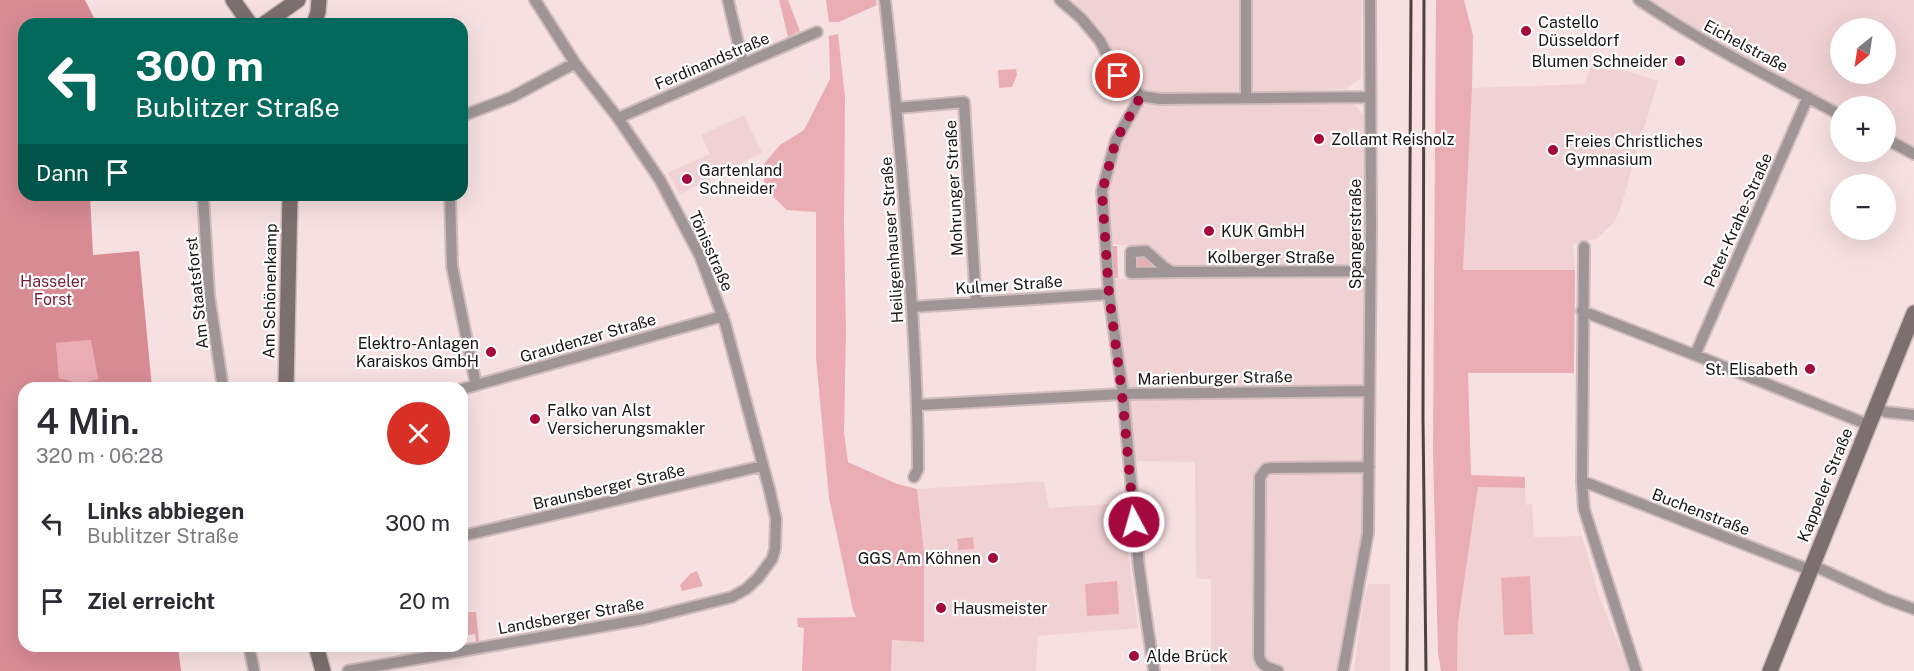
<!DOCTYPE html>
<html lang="de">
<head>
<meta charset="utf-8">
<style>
	:root { --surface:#fff; --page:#f2f2f3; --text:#2b2b33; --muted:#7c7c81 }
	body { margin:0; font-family:"Public Sans",sans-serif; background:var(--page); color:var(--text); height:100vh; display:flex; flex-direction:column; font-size:22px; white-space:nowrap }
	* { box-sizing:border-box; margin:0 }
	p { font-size:20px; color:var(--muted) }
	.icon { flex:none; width:33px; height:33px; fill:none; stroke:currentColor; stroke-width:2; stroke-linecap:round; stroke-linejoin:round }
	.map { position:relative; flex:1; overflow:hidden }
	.panel { position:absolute; left:18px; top:382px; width:450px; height:270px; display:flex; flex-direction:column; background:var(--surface); border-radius:18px; box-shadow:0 6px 24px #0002 }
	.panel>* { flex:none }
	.hud { position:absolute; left:18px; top:18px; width:450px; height:183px; border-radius:18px; box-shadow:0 6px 24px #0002; background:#00695c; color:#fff; overflow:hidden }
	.needle { width:39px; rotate:210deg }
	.fabs { position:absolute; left:1830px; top:18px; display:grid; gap:12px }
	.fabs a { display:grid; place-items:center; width:66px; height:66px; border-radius:50%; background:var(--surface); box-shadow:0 6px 24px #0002; font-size:30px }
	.pin { position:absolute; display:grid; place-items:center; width:51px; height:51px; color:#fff; margin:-26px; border:3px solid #fff; border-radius:50%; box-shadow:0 2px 6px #0007 }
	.me { position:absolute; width:66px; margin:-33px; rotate:354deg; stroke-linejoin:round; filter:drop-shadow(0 0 4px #0008) }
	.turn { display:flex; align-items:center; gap:21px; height:126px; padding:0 18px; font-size:27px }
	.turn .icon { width:78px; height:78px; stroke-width:2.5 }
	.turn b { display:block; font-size:42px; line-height:51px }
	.then { display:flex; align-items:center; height:57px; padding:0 18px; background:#0003; gap:12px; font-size:22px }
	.round { display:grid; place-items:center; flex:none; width:63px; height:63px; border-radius:32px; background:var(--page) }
	.head { display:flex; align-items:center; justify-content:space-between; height:102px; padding:0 18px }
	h1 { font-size:36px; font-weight:600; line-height:45px }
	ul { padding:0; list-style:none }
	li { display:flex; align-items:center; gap:18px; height:78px; padding:0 18px }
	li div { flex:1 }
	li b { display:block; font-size:22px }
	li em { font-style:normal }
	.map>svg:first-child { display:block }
</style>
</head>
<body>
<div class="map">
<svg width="1914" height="671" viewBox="0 0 1914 671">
	<rect width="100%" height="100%" fill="#f7e0e2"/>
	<path fill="#f1d2d4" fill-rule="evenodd" d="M 1072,0 L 1362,0 L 1361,78 L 1346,89 L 1152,96 L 1141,95 L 1118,75 L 1105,35 L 1087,13 Z
		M 1652,0 L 1914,0 L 1914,147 L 1886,131 L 1886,106 L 1840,107 L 1708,36 ZM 1886,28 L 1886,74 L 1840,74 L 1840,28 Z
		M 1594,61 L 1658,81 L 1619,213 L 1613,223 L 1597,239 L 1573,244 L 1575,270 L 1463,270 L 1472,88 L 1584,84 Z
		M 1141,100 L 1354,104 L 1363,115 L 1366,266 L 1169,268 L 1148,247 L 1108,244 L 1105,190 L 1119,138 Z
		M 744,115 L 762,153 L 680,194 L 667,173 L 710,154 L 701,135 Z
		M 1365,276 L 1365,389 L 1125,392 L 1112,279 Z
		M 1365,395 L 1364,534 L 1338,671 L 1211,671 L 1211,579 L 1196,579 L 1195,462 L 1129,461 L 1124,396 Z
		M 1044,481 L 1049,508 L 1122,503 L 1138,628 L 1038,636 L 1036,671 L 891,671 L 892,640 L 924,641 L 924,551 L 917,489 Z
		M 1478,487 L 1525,488 L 1526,505 L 1532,504 L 1534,537 L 1582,536 L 1599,596 L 1629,671 L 1457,671 L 1458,623 Z
		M 1368,584 L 1390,584 L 1390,671 L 1354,671 L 1362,609 Z"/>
	<path fill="#e9adb3" d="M 779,0 L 788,0 L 800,31 L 788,37 Z
		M 826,0 L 876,0 L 877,5 L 839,22 L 829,22 Z
		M 1436,0 L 1464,0 L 1473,35 L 1472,88 L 1463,270 L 1575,270 L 1574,373 L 1468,373 L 1471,475 L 1525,477 L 1525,488 L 1478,487 L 1458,623 L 1457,671 L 1441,671 L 1438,653 L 1433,452 Z
		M 838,34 L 845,97 L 844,224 L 846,331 L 844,433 L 848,462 L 897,484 L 917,489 L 924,551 L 924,642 L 892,640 L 891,671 L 802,671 L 804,628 L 798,627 L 797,618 L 856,617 L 853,610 L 829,498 L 816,358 L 816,212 L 787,210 L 765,189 L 763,165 L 780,145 L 804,130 L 830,79 L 829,36 Z
		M 1016,69 L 1017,75 L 1012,87 L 999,88 L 998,70 Z
		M 1112,246 L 1117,246 L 1118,278 L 1114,278 Z
		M 1138,256 L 1145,256 L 1153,263 L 1153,267 C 1145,269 1140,269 1136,262 Z
		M 92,340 L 98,379 L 80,383 L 59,378 L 56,343 Z
		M 973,537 L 974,549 L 958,550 L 957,539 Z
		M 697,571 L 703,586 L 682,591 L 680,585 L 690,574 Z
		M 1530,576 L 1533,634 L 1504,635 L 1501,578 Z
		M 1117,581 L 1119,614 L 1087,616 L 1085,584 Z
		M 462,612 L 476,612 L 479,641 L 476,641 L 475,634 L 462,636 Z"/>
	<path fill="#d98b94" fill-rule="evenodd" d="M 0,0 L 85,0 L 97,24 L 24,24 L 24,195 L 90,195 L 93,255 L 139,251 L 152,388 L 24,388 L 24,646 L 178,647 L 181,671 L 0,671 ZM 91,340 L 98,379 L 80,383 L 59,378 L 56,343 Z"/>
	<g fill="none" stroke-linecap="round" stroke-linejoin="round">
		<defs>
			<path id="street" d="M 728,0 L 743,64
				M 885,0 C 894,79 901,158 907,237 C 913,314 918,391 918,469 L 914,477
				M 1060,0 L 1081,18 L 1100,41 L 1118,76 L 1141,96 L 1160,99 L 1370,97
				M 1246,0 L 1246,98
				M 1639,0 C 1703,44 1773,78 1840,115
				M 1141,96 L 1116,140 L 1102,191 L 1109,294 L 1123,394 L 1139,568 L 1154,671
				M 897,108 L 964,102 L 976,303
				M 462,116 L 512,97 L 575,63
				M 618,118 L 817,32
				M 1886,139 L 1914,154
				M 203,195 L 209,295 L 223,388
				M 450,195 L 452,266 L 476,385
				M 1584,247 L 1582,481 L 1584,509 L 1636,671
				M 1172,272 L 1131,273 L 1131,252 L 1146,251 L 1164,267 L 1172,272 L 1370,271
				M 912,307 L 1109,294
				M 1582,311 L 1695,355 L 1869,425
				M 1695,355 L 1808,97
				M 462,389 L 723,316
				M 918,405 L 1123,394 L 1369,391
				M 1876,408 L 1886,412 L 1914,415
				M 1582,481 L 1810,570
				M 462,536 L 762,466
				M 1812,565 L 1886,599 L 1914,609
				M 249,646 L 254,671
				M 348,671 L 644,619 L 732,597 L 746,589 L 758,578 L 772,559 L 775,549 L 776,519 L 770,492 L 725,323 L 700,256 L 660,180 L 618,118 L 575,63 L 535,0
				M 1278,671 C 1269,668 1260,666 1259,655 L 1260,477 L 1266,469 L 1271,468 L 1369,467
				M 1343,671 L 1368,533 L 1371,227 L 1370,0"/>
			<path id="secondary" d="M 233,0 L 250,24
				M 264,24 L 298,0
				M 314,24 L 318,12 L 319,0
				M 286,388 L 290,195
				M 316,646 L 323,671
				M 1770,671 L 1914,313"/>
		</defs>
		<use href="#street" stroke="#d0bbbd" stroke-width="14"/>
		<use href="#secondary" stroke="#d0bbbd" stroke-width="18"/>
		<use href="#street" stroke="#9f9596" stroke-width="10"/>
		<use href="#secondary" stroke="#7c6f70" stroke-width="15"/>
		<path stroke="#4c4243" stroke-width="3" d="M 1424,0 L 1423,418 L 1426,671
			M 1407,671 L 1411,0"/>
	</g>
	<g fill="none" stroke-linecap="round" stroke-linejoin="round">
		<path stroke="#a4083c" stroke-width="10" stroke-dasharray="0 18" d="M 1118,76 L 1141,96 L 1116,140 L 1102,192 L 1109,294 L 1122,394 L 1134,522"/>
	</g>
	<g fill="#a4083c" stroke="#fff" stroke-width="2">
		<circle cx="1526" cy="31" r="6"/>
		<circle cx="1680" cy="61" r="6"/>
		<circle cx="1319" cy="139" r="6"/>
		<circle cx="1553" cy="150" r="6"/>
		<circle cx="687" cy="179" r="6"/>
		<circle cx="1209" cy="231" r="6"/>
		<circle cx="491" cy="352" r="6"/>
		<circle cx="1810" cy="369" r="6"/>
		<circle cx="535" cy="419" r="6"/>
		<circle cx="993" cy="558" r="6"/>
		<circle cx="941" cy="608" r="6"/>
		<circle cx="1134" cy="656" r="6"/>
	</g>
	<g text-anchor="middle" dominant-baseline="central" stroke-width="4.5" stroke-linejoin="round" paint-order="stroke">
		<g font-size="16" fill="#1c1516" stroke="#fff" text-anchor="start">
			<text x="1538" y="22">Castello<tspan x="1538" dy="18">Düsseldorf</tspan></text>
			<text x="1668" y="61" text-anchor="end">Blumen Schneider</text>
			<text x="1331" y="139">Zollamt Reisholz</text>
			<text x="1565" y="141">Freies Christliches<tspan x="1565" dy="18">Gymnasium</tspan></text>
			<text x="699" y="170">Gartenland<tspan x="699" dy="18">Schneider</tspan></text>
			<text x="1221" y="231">KUK GmbH</text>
			<text x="479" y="343" text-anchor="end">Elektro-Anlagen<tspan x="479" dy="18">Karaiskos GmbH</tspan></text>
			<text x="1798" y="369" text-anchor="end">St. Elisabeth</text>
			<text x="547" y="410">Falko van Alst<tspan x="547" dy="18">Versicherungsmakler</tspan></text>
			<text x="981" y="558" text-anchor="end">GGS Am Köhnen</text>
			<text x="953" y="608">Hausmeister</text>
			<text x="1146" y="656">Alde Brück</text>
		</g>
		<g font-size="16" fill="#1c1516" stroke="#fff">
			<text transform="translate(1746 46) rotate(28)">Eichelstraße</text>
			<text transform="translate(712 61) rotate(-23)">Ferdinandstraße</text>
			<text transform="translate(954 188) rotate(-93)">Mohrunger Straße</text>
			<text transform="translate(1738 220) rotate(-66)">Peter-Krahe-Straße</text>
			<text transform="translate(1355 234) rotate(-90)">Spangerstraße</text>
			<text transform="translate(892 240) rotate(-94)">Heiligenhauser Straße</text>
			<text transform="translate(711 251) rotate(66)">Tönisstraße</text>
			<text x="1271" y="257">Kolberger Straße</text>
			<text transform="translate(1009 285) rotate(-4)">Kulmer Straße</text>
			<text transform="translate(270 291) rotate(-89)">Am Schönenkamp</text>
			<text transform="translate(197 293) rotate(-96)">Am Staatsforst</text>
			<text transform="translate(588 338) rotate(-16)">Graudenzer Straße</text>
			<text transform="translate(1215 378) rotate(-1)">Marienburger Straße</text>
			<text transform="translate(1825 485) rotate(-68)">Kappeler Straße</text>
			<text transform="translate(609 487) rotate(-13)">Braunsberger Straße</text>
			<text transform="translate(1701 512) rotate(21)">Buchenstraße</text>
			<text transform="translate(571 616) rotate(-10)">Landsberger Straße</text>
		</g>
		<g font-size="16" fill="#791c32" stroke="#fff">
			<text x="53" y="281">Hasseler<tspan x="53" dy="18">Forst</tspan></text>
		</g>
	</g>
</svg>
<div class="fabs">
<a><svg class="needle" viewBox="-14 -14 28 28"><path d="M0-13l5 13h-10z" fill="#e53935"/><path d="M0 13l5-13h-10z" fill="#7c7c81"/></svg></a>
<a>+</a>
<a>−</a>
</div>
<div class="pin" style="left:1118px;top:76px;background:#d93025"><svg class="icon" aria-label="arrive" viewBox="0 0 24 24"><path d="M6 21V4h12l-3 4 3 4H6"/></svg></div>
<svg class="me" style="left:1134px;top:522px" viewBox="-20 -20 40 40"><circle r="17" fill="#a4083c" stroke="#fff" stroke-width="3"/><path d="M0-11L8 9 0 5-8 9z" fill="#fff"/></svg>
<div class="hud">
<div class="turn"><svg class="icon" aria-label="left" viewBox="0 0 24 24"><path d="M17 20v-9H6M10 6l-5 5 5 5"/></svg><div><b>300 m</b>Bublitzer Straße</div></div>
<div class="then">Dann<svg class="icon" aria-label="arrive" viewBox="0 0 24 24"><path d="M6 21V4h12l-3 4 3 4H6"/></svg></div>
</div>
<section class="panel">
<div class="head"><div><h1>4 Min.</h1><p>320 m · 06:28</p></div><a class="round" style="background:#d93025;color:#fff"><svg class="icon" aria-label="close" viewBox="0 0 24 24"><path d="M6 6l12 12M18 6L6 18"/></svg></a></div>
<ul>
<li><svg class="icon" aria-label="left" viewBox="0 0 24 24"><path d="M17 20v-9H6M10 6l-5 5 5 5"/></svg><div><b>Links abbiegen</b><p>Bublitzer Straße</p></div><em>300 m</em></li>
<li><svg class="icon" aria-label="arrive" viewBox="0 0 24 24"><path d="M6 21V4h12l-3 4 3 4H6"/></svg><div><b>Ziel erreicht</b></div><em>20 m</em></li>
</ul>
</section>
</div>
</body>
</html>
